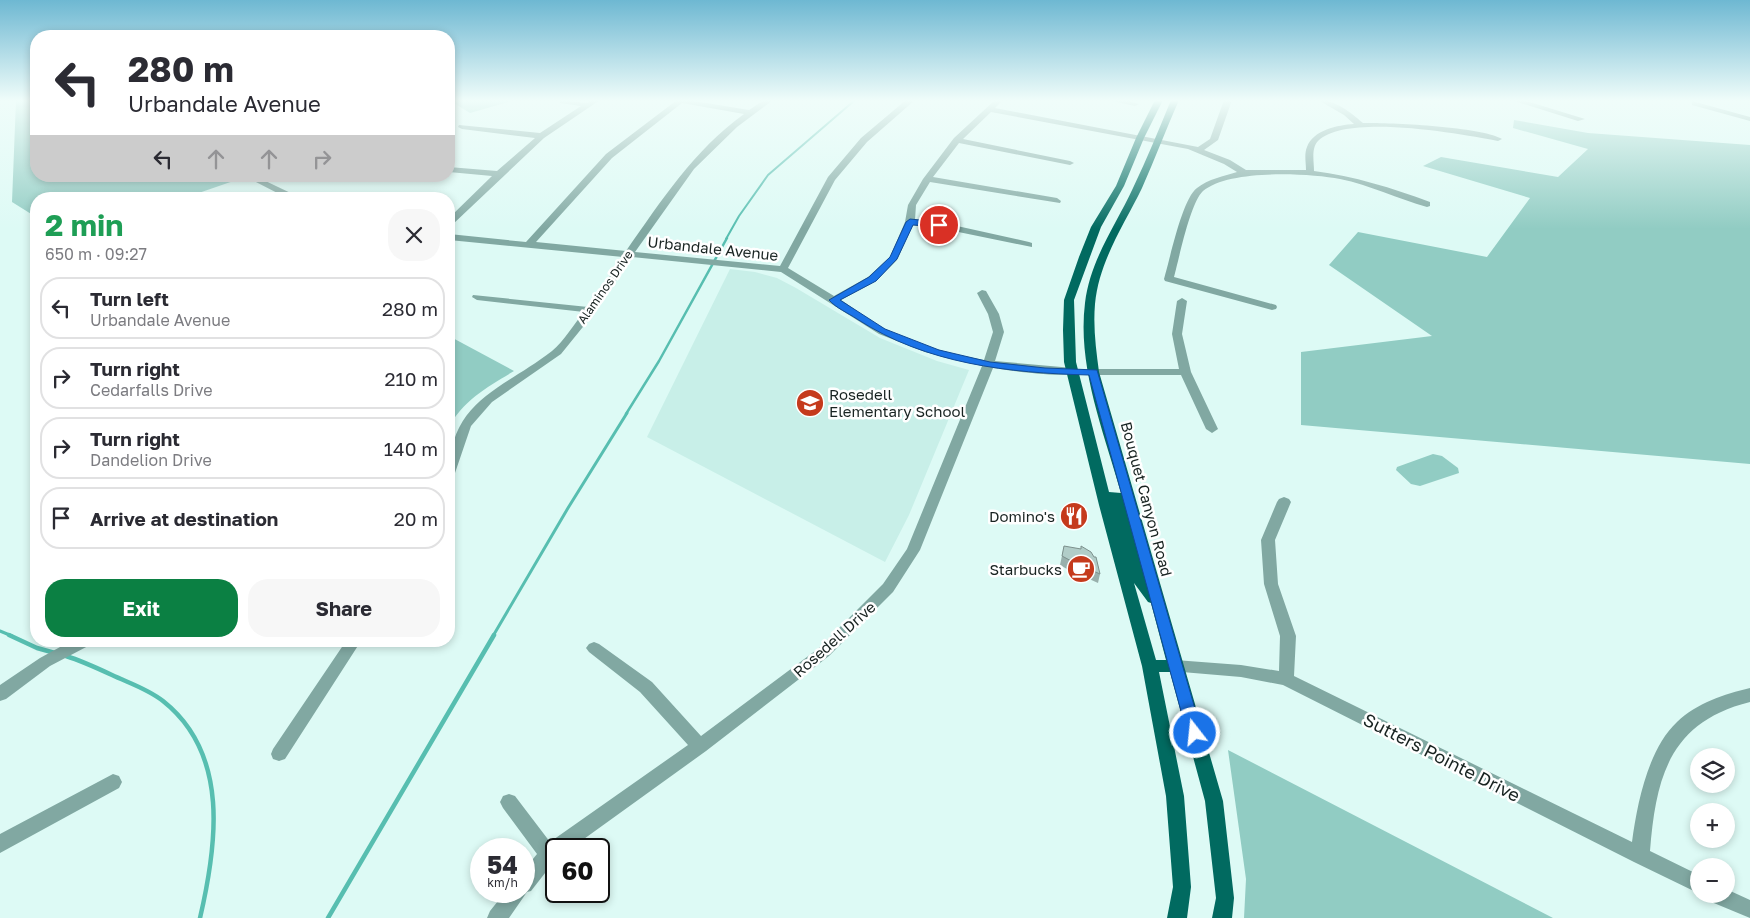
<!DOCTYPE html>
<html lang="en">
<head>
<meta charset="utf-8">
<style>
	:root { --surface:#fff; --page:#f7f7f7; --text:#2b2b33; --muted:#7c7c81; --line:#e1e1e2; --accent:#0b8043 }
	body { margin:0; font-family:"Golos Text",sans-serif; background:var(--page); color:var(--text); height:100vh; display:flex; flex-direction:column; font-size:19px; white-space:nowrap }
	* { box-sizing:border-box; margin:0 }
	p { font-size:16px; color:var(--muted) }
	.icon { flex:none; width:28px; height:28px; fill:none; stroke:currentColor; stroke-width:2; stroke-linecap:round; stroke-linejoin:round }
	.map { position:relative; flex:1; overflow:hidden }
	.panel { position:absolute; left:30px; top:192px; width:425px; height:455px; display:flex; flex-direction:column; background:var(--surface); border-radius:20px; box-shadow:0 2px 8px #0003 }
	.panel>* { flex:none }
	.hud { position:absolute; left:30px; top:30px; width:425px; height:152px; border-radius:20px; box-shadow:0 2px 8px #0003; background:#fff; color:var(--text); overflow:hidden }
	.buttons { position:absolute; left:1690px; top:748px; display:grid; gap:10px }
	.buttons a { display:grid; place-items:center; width:45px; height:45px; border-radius:50%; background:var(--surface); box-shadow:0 2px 8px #0003; font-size:25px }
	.speed { position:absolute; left:470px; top:838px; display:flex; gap:10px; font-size:25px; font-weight:700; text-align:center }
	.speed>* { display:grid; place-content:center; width:65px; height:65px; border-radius:50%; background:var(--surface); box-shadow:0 2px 8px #0003; line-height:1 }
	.speed small { font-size:12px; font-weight:400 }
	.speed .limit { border:2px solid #111; border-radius:8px; background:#fff; color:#111 }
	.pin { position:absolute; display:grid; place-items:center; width:42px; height:42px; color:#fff; margin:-21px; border:2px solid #fff; border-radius:50%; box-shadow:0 1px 5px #0007 }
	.me { position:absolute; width:55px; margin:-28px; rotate:344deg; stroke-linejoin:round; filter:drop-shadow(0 0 4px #0008) }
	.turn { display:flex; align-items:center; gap:18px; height:105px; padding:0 15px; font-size:22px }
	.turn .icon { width:65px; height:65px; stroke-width:2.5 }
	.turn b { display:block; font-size:35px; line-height:42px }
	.lanes { display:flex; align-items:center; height:48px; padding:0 15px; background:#0003; justify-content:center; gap:25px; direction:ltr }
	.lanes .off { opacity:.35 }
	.round { display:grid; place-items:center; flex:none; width:52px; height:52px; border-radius:20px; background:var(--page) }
	.summary { display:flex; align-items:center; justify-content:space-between; height:85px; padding:0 15px }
	h1 { font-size:30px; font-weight:700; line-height:38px; color:#1e9e55 }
	.button { display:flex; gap:10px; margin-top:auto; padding:10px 15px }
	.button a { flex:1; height:58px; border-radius:20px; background:var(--accent); color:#fff; font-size:20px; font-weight:700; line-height:58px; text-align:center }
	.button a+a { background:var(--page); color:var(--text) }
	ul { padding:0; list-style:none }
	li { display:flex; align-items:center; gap:15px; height:62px; margin:0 10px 8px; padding:0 5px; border:2px solid var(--line); border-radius:20px }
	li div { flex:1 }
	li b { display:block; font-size:19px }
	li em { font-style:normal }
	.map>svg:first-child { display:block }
</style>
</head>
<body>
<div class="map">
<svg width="1750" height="918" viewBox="0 0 1750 918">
	<rect width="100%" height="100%" fill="#ddfaf5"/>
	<path fill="#c8efe8" d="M 730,269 L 755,272 L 777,278 L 796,288 L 880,338 L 937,361 L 969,370 L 909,515 L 885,562 L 647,437 Z"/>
	<path fill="#91ccc3" d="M 16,100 L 36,100 L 36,176 L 248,176 L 187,197 L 189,199 L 36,199 L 36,217 L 12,202 Z
		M 449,100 L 515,100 L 470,113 Z
		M 1514,120 L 1588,133 L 1750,145 L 1750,464 L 1301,425 L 1301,352 L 1432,336 L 1329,265 L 1358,232 L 1487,257 L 1530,198 L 1423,166 L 1441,157 L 1558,177 L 1588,149 L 1513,128 Z
		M 449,336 L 514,371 C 489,386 463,400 449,427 Z
		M 1433,454 L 1442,456 L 1458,468 L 1459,473 L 1420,486 L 1411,484 L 1396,470 L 1397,467 Z
		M 1228,750 L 1553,918 L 1244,918 L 1246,879 Z"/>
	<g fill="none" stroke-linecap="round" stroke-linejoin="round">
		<path stroke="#57beb0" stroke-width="2" d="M 726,239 L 739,216 L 768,175 L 855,100"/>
		<path stroke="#57beb0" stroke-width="2.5" d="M 626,414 L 659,361 L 727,238"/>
		<path stroke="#57beb0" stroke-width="3" d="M 0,631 L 12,636
			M 493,636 L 568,508 L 627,413"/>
		<path stroke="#57beb0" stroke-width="4.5" d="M 9,635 L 37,648 L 55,653
			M 66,656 C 82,661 97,668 112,675 C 129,683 148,689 163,701 C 230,754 217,845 200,918
			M 328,918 L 494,635"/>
		<path fill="#81a8a2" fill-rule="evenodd" d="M 560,100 L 587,103 L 591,100 L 600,100 L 544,138 L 452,225 L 449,226 L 449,218 L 492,176 L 449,172 L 449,167 L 497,171 L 535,138 L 462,129 L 458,127 L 459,125 L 540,133 L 581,106 L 560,103 Z
			M 677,100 L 688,100 L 749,110 L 764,100 L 773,100 L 737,127 L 694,169 L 635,252 L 780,266 L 828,177 L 861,138 L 906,100 L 915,100 L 867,142 L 835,180 L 788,268 L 834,296 L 868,277 L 890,257 L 905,222 L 908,205 L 923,179 L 954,138 L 995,100 L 1003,100 L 995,108 L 1198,147 L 1210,139 L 1224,100 L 1232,100 L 1218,140 L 1204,150 L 1230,160 L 1246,170 L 1306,170 C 1306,163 1304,154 1307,147 C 1313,130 1338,125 1354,124 L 1344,115 L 1318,100 C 1336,100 1350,112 1363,123 C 1387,122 1485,127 1502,139 L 1498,141 C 1460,134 1347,113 1318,141 C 1311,148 1314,162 1314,171 C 1354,176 1392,188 1430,202 L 1430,206 L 1427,207 C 1398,199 1370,185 1340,179 C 1308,173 1229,169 1203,191 C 1190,203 1179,259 1174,277 L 1276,305 L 1277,307 L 1276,309 L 1272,310 L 1165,281 L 1164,279 C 1170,259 1182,199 1197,188 C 1208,179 1224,176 1237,172 L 1224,164 L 1188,149 L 991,112 L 963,139 L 1070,161 L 1074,163 L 1070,165 L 959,143 L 933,177 L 1057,198 L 1061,201 L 1060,203 L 930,182 L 916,205 L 915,220 L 939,222 L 1029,242 L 1032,243 L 1032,247 L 939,228 L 913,225 L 897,260 L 876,281 L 841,300 C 856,310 871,322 887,330 C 917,345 951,354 984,360 L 993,332 L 988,314 L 977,293 L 982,290 L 986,291 L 999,314 L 1004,332 L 995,361 L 1073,368 L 1079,371 C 1070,380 1007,370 993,368 L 920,550 L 893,592 L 829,656 L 706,751 L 570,849 L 556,849 L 556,859 L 531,891 L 527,892 L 509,918 L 487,918 L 490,911 L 506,891 L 524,891 L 524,870 L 537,854 L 503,808 L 500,802 L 503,796 L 509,794 L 515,796 L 550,842 L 688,745 L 640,692 L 589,652 L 586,648 L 589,644 L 594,642 L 599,644 L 652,682 L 701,736 L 819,648 L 883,584 L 907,549 L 982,366 L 925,352 L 879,334 L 781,272 L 632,257 L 595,312 L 561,354 L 492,402 L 471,426 L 455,473 L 453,476 L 449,477 C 449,400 500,391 552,351 C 564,341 574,324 584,312 L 477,300 L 472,297 L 473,295 L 588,307 L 623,257 L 449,240 L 449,234 L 526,242 L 606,154 ZM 682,103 L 744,114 C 694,150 661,201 626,251 L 536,242 L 612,158 Z
			M 1107,100 L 1125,100 L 1139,104 L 1135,106 Z
			M 1511,100 L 1523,100 L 1585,119 L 1578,121 Z
			M 1692,101 L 1750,117 L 1750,121 L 1692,105 Z
			M 255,176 L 299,197 L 300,199 L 289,199 L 246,177 Z
			M 1182,298 L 1187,301 L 1182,334 L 1191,372 L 1218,429 L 1212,433 L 1206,429 L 1181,375 L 1093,375 L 1087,372 L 1093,369 L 1179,369 L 1172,334 L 1177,301 Z
			M 1284,497 L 1289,499 L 1291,502 L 1275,540 L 1278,584 L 1296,636 L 1294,676 L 1632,842 C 1637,804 1648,749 1677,722 C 1697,703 1724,694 1750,688 L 1750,702 C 1670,722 1656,776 1650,851 L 1699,875 L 1700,894 L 1634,862 L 1283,685 L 1241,677 L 1170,671 L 1167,666 L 1170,661 L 1175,660 L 1241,665 L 1279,671 L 1280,636 L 1264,584 L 1261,540 L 1277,502 L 1279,499 Z
			M 71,641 L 92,641 L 90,645 L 50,666 L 6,699 L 0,701 L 0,685 L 40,658 Z
			M 346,641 L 361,641 L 285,759 L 279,761 L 273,759 L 271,754 L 273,749 Z
			M 113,774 L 119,776 L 122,782 L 119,788 L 0,853 L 0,834 Z
			M 1726,889 L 1750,900 L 1750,918 L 1709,901 L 1707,894 L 1726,894 Z"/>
		<path fill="#016a60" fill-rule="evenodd" d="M 1155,100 L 1163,100 L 1144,138 L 1124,186 L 1101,227 L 1074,300 L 1076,362 L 1109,492 L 1121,493 C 1104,432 1077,367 1085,303 C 1090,260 1116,225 1133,188 C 1147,159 1159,129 1171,100 L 1179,100 C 1166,129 1155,159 1142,188 C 1124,225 1099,261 1095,304 C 1093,327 1096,349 1099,372 L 1223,801 L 1234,898 L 1232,918 L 1212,918 L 1216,898 L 1205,801 L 1170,672 L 1159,672 L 1184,796 L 1191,887 L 1187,918 L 1167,918 L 1173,887 L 1166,796 L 1142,666 L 1099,505 L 1064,362 L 1063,330 L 1064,300 L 1079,257 L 1091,227 L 1116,186 L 1136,138 ZM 1134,583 L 1148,602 L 1151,603 L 1166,660 L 1156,660 Z"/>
	</g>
	<path fill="#98b0ac" d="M 1064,546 L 1100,574 L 1098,583 L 1087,578 L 1086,580 L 1060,565 Z"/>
	<path fill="#b1cdc8" stroke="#7c908c" d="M 1064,546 L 1081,549 L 1081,546 L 1091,552 L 1094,557 L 1096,557 L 1100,574 L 1089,569 L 1088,570 L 1062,556 Z"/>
	<linearGradient id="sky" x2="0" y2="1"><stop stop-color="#6eb8d2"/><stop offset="0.44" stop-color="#f0fdfa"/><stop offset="1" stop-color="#f0fdfa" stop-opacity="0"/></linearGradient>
	<rect width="1750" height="229" fill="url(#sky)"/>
	<path fill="#1a73e8" stroke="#114b97" d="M 910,219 L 939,222 L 943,225 L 939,227 L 913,225 L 897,259 L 876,281 L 840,300 L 885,329 L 939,350 L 990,362 L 1045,368 L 1097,370 L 1202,733 L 1200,738 L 1195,740 L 1189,738 L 1187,733 L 1089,375 C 1009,373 926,364 857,319 C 848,313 836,308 829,300 L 869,277 L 890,257 L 906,222 Z"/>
	<defs>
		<symbol id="school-disc" viewBox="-11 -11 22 22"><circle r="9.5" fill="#c53a1c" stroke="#fff"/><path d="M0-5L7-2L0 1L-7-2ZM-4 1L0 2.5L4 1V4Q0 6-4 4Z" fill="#fff"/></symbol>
		<symbol id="restaurant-disc" viewBox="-11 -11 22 22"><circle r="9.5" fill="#c53a1c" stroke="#fff"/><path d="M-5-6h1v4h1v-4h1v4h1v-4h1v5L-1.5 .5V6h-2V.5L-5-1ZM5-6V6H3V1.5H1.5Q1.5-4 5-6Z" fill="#fff"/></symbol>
		<symbol id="cafe-disc" viewBox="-11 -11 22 22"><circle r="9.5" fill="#c53a1c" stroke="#fff"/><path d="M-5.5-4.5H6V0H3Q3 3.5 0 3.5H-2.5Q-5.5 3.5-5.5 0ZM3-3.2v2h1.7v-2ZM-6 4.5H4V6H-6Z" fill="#fff"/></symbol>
	</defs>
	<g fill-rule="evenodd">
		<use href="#school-disc" x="794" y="387" width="32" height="32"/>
		<use href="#restaurant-disc" x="1058" y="500" width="32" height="32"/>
		<use href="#cafe-disc" x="1065" y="553" width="32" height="32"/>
	</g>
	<g text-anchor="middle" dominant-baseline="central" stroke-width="5" stroke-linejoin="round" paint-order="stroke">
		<g font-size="12" fill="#182321" stroke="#fff">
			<text transform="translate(605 287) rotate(-55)">Alaminos Drive</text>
		</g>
		<g font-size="15" fill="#182321" stroke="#fff">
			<text transform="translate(713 248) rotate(6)">Urbandale Avenue</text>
			<text transform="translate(1147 499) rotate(75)">Bouquet Canyon Road</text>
			<text transform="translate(834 639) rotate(-42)">Rosedell Drive</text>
		</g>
		<g font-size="15" fill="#182321" stroke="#fff" text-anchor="end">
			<text x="829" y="394" text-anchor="start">Rosedell<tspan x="829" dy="17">Elementary School</tspan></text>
			<text x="1055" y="516">Domino's</text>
			<text x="1062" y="569">Starbucks</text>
		</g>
		<g font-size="18" fill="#182321" stroke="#fff">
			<text transform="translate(1442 757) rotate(27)">Sutters Pointe Drive</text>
		</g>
	</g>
</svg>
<div class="buttons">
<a><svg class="icon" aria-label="layers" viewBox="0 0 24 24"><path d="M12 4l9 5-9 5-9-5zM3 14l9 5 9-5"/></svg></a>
<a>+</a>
<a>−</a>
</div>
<div class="speed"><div>54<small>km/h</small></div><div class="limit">60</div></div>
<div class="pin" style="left:939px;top:225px;background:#d93025"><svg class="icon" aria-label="arrive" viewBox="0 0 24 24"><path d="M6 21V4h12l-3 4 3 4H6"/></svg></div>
<svg class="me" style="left:1195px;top:733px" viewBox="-20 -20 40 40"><circle r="17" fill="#1a73e8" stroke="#fff" stroke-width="3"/><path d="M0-11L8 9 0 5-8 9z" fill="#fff"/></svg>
<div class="hud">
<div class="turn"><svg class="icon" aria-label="left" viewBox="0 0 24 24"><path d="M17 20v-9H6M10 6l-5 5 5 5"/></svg><div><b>280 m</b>Urbandale Avenue</div></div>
<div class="lanes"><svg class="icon" aria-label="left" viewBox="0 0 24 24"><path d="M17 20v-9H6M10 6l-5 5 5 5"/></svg><svg class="icon off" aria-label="ahead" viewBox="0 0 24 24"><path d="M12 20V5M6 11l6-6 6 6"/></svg><svg class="icon off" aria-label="ahead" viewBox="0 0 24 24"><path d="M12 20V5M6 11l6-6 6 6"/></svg><svg class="icon off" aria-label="right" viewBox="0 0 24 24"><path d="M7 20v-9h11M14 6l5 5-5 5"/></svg></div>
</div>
<section class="panel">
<div class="summary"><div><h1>2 min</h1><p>650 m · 09:27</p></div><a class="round"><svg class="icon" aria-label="close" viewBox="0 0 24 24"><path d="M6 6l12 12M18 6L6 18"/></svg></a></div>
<ul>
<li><svg class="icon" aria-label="left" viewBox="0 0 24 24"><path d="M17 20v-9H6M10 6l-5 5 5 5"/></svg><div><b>Turn left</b><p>Urbandale Avenue</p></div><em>280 m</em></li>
<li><svg class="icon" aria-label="right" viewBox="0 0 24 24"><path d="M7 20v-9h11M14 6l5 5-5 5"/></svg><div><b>Turn right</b><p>Cedarfalls Drive</p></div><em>210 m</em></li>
<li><svg class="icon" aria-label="right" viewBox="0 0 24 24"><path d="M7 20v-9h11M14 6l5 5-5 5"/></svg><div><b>Turn right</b><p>Dandelion Drive</p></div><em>140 m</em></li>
<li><svg class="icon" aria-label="arrive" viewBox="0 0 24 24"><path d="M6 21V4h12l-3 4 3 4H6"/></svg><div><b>Arrive at destination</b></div><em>20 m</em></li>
</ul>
<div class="button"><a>Exit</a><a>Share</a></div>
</section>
</div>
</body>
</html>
